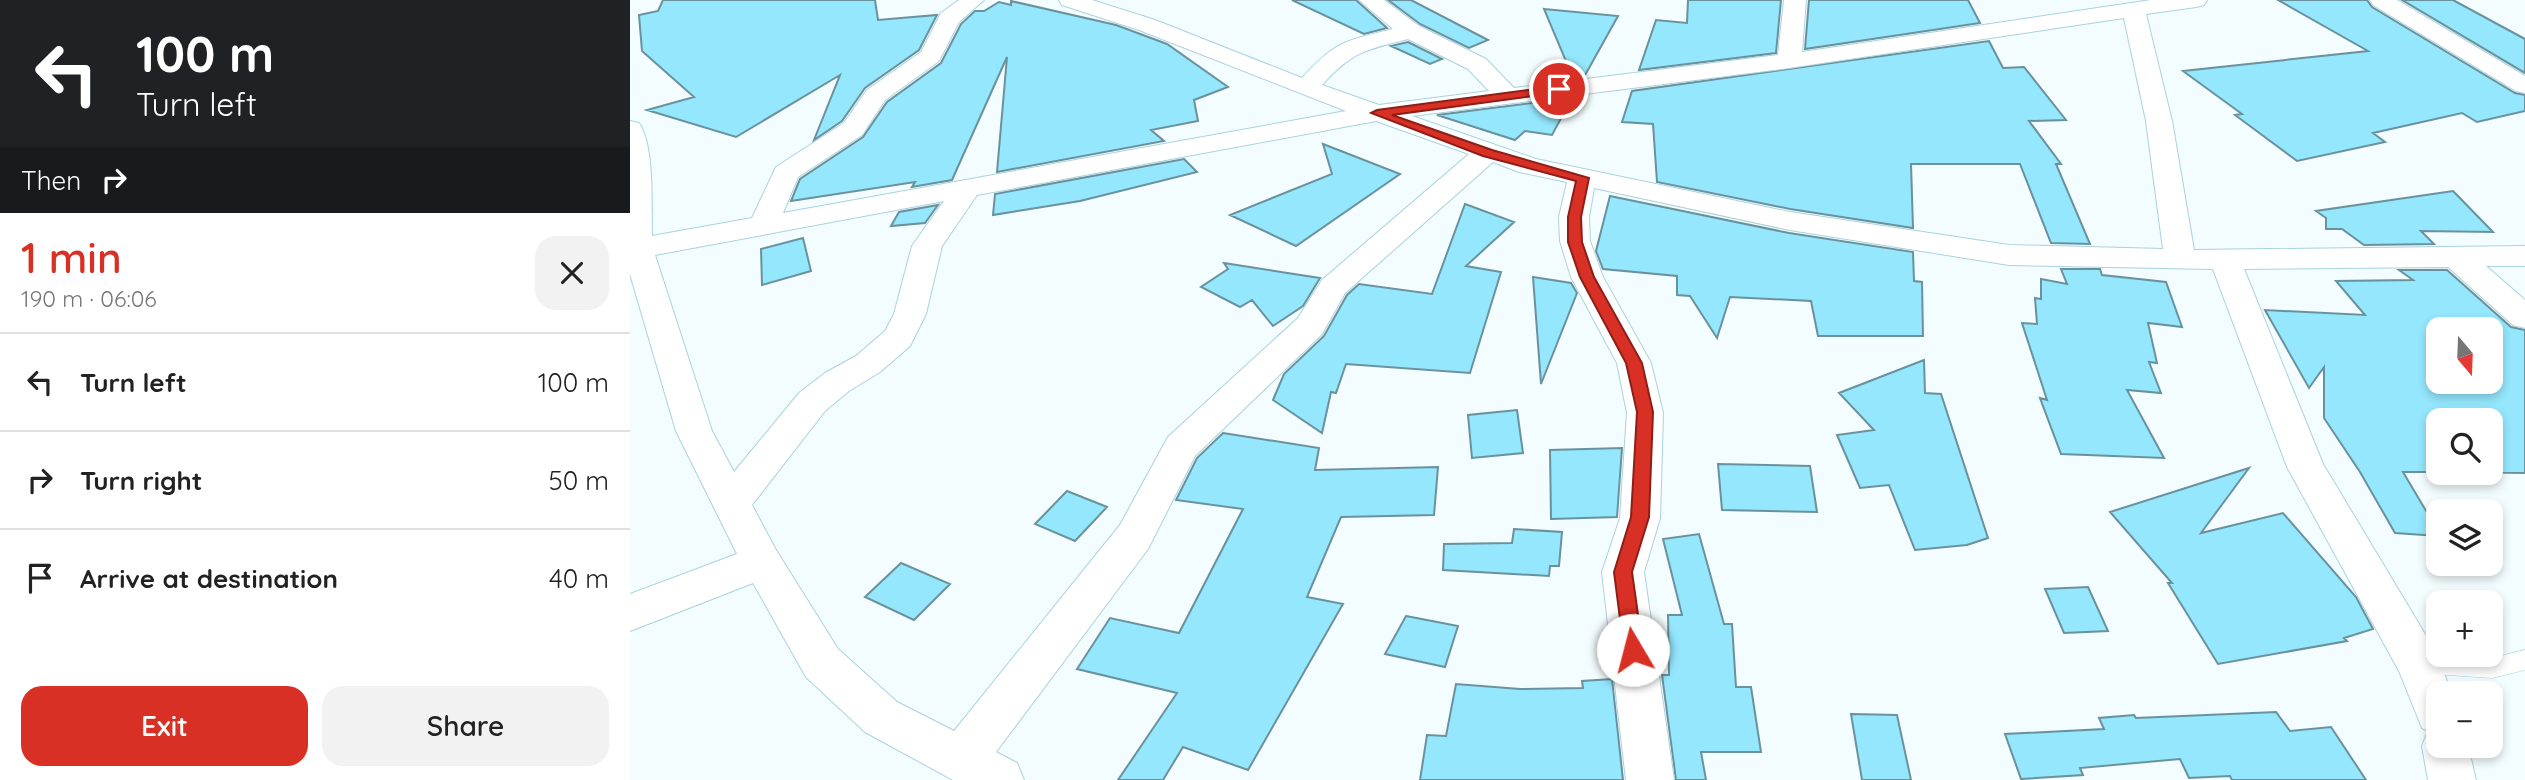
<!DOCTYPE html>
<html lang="en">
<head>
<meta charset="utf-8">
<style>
	:root { --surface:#fff; --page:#f2f2f2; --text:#222; --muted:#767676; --line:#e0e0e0; --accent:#d93025 }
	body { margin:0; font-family:Quicksand,sans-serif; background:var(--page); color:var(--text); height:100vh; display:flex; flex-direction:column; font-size:26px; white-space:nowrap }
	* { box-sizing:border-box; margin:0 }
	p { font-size:23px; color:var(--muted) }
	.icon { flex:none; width:38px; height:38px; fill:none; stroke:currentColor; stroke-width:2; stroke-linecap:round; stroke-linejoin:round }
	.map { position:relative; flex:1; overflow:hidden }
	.drawer { display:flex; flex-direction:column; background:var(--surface); width:630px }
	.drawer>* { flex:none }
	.banner { background:#202124; color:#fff; overflow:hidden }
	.needle { width:46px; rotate:161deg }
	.fabs { position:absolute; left:1796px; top:317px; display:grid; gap:14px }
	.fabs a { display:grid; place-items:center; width:77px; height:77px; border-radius:14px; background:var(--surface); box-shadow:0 4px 10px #0003; font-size:35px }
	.pin { position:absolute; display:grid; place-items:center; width:60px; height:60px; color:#fff; margin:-30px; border:4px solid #fff; border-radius:50%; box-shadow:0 2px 7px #0007 }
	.me { position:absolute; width:77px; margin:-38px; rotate:352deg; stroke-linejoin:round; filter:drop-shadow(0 0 5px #0008) }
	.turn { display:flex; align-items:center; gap:24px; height:147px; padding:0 21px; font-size:32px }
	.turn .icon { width:91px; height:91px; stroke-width:2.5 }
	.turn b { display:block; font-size:49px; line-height:60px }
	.then { display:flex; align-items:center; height:66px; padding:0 21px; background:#0003; gap:14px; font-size:26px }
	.round { display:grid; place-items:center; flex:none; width:74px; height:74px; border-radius:21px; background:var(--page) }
	.overview { display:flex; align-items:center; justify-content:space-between; height:119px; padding:0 21px }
	h1 { font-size:42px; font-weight:600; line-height:52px; color:var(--accent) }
	.button { display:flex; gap:14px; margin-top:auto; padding:14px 21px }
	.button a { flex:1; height:80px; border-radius:21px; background:var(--accent); color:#fff; font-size:28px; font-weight:600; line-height:80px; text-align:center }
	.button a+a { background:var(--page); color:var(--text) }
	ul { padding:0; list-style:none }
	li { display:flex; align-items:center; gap:21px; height:98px; padding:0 21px; border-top:2px solid var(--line) }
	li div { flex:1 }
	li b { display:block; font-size:26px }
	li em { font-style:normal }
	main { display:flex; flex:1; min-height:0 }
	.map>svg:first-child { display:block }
</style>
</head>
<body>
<main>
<section class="drawer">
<div class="banner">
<div class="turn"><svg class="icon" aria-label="left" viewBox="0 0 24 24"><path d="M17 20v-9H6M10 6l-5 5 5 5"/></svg><div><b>100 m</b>Turn left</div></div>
<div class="then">Then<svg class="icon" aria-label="right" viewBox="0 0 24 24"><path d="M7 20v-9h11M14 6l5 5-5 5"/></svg></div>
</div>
<div class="overview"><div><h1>1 min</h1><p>190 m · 06:06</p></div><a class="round"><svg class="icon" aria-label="close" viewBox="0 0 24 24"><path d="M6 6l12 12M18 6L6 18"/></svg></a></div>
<ul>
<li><svg class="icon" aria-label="left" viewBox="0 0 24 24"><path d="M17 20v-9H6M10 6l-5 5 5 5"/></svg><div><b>Turn left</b></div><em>100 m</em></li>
<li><svg class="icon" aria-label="right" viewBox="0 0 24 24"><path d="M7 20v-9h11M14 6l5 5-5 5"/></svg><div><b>Turn right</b></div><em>50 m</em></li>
<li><svg class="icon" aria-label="arrive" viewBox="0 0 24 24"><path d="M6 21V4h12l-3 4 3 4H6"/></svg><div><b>Arrive at destination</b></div><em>40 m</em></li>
</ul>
<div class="button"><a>Exit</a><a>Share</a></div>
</section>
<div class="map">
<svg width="1895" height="780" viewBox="0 0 1895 780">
	<rect width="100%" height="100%" fill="#f3fcfe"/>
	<path fill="#94e7fd" stroke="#6a929d" stroke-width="2" fill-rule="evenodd" d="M 33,0 L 245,0 L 248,20 L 307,15 L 289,50 L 235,88 L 212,121 L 184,140 L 210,75 L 106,137 L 17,110 L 64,97 L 12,51 L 9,15 L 28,11 Z
		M 662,0 L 726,0 L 757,28 L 734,34 Z
		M 758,0 L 781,0 L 858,40 L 839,48 L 790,24 Z
		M 1058,0 L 1151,0 L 1146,53 L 1009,70 L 1026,20 L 1057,23 Z
		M 1179,0 L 1338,0 L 1350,23 L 1175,49 Z
		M 1648,0 L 1737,0 L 1742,7 L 1885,93 L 1895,95 L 1895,111 L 1847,122 L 1832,113 L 1743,133 L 1755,142 L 1667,161 L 1605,115 L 1612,114 L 1553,71 L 1738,51 Z
		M 1772,0 L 1823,0 L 1895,39 L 1895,73 Z
		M 381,1 L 486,25 L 537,44 L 598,87 L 564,100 L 568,121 L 521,130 L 534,141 L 367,172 L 377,57 L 322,180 L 282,187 L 285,182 L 161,201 L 170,179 L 233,137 L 257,102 L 311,63 L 331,24 L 345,11 L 354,11 L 369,2 L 381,5 Z
		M 914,9 L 988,16 L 954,77 L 943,78 Z
		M 1359,41 L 1373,68 L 1394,67 L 1436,120 L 1399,121 L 1431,164 L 1426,164 L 1460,244 L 1421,243 L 1390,164 L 1281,164 L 1283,228 L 1160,209 L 1027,182 L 1023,124 L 992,122 L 1002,91 Z
		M 778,42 L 812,59 L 800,64 L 761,46 Z
		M 942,98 L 922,135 L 895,131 L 885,140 L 807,115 Z
		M 693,144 L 770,174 L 666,246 L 600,215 L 702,174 Z
		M 554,159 L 567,172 L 450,201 L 363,215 L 365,194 Z
		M 1823,191 L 1863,232 L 1791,231 L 1804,244 L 1734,245 L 1712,229 L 1696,229 L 1696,218 L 1686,211 Z
		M 980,196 L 1159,233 L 1283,252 L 1284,281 L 1292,282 L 1293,336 L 1188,336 L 1181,301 L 1100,297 L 1087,338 L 1060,296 L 1047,295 L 1047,276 L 973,269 L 966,251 Z
		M 835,204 L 884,222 L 836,266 L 871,272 L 840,373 L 716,364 L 706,393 L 701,392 L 692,433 L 643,400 L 654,374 L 694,336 L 717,295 L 729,284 L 802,294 Z
		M 308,205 L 295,223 L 261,226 L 269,212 Z
		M 173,238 L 181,271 L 132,285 L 131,249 Z
		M 594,263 L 664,274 L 690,278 L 673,306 L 643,326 L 622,300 L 610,307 L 571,287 L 598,269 Z
		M 1431,269 L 1470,269 L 1472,275 L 1536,282 L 1552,327 L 1518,323 L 1527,363 L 1519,362 L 1531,393 L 1497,390 L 1534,458 L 1431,454 L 1410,398 L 1417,400 L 1392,323 L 1407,324 L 1405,298 L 1411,299 L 1411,279 L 1437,284 Z
		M 1769,270 L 1817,270 L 1881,327 L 1895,330 L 1895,473 L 1825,472 L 1860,472 L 1860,420 L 1808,420 L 1808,472 L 1773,472 L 1808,531 L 1808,536 L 1765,533 L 1730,472 L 1694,418 L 1694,367 L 1679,388 L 1635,310 L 1735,315 L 1706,281 L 1783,280 ZM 1808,329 L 1860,329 L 1860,382 L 1808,382 Z
		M 903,277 L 941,283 L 947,293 L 911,384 Z
		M 1294,360 L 1295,393 L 1311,394 L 1358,538 L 1337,545 L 1285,550 L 1259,485 L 1230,488 L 1207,435 L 1244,430 L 1209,393 Z
		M 887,410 L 893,453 L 842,458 L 838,415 Z
		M 593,433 L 689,448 L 685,470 L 808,467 L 804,515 L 711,517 L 677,597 L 713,604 L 618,770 L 553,747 L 533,780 L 488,780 L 547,693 L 447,669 L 480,618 L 549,633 L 613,509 L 546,500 L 567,458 Z
		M 992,448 L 987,517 L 921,519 L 920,450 Z
		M 1088,464 L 1180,466 L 1187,512 L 1092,510 Z
		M 1619,468 L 1571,533 L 1653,513 L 1726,597 L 1743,629 L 1714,638 L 1717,641 L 1588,664 L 1538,583 L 1542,583 L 1480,512 Z
		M 437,491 L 477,507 L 445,541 L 405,524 Z
		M 884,529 L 932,532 L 929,566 L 920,566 L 919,576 L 813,570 L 814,544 L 882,543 Z
		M 1069,534 L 1094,624 L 1102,624 L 1106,687 L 1121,687 L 1131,752 L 1071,752 L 1076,780 L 1046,780 L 1032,675 L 1039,675 L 1038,615 L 1052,615 L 1033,539 Z
		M 271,563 L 320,584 L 284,620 L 235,597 Z
		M 1458,587 L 1478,631 L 1434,633 L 1415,589 Z
		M 776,616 L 828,626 L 815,667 L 755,654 Z
		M 982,679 L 993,780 L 790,780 L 797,735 L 816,736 L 826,684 L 890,689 L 953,688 L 952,681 Z
		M 1646,712 L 1660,731 L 1701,727 L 1736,780 L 1602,780 L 1600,776 L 1559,778 L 1550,759 L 1450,768 L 1453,775 L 1391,779 L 1375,734 L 1474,729 L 1469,718 L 1504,715 L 1506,718 Z
		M 1221,714 L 1267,715 L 1281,780 L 1232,780 Z"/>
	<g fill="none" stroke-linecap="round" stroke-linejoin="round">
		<defs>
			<path id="lane" d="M 1895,650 L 1895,670 L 1862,678 L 1788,673 L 1780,670 L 1777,663 L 1780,656 L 1788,653 L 1862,658 Z"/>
			<path id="street" d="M 329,0 L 354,0 L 329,22 L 309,61 L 255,100 L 232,135 L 168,177 L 153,213 L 716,111 L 509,30 L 432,5 L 429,0 L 462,0 L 525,20 L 672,78 C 707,40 715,41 763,29 L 729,0 L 754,0 L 789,26 L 856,59 L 884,88 L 1148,55 L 1154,0 L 1176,0 L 1172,52 L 1521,0 L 1577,0 L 1574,5 L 1566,7 L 1516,14 L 1542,121 L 1564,250 L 1895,246 L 1895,266 L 1856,266 L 1895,300 L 1895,328 L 1883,325 L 1818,267 L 1614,269 L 1693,464 L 1804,649 L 1822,693 L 1808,693 L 1808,746 L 1838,746 L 1846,780 L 1798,780 L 1792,746 L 1798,731 L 1792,728 L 1769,671 L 1657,467 L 1583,269 L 1379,265 L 1160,230 L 964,188 L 959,217 L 960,241 L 973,277 L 1021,363 L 1033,413 L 1030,518 L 1014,572 L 1044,780 L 996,780 L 972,572 L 990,518 L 997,413 L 987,363 L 941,277 L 930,241 L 929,217 L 937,182 L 889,172 L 863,162 L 715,293 L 692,334 L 565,456 L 518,549 L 366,752 L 387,763 L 394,780 L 323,780 L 235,732 L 176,677 L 123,583 L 0,631 L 0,594 L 107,554 L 46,431 L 0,274 L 0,121 L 9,123 C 25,146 21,208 22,236 L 122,218 L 146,167 L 214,123 L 237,90 L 291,52 L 311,13 ZM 1494,18 L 1516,121 L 1533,249 L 1379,245 L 1160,212 L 906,159 L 782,116 L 1159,68 ZM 778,39 L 838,69 L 859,91 L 749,105 L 692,85 C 723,51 735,50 778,39 ZM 746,121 L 839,154 L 692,280 L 668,318 L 538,437 L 490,525 L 324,731 L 267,702 L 208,649 L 146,550 L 122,505 L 195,411 L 219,391 L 250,372 L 280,346 L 296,314 L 312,246 L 347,195 ZM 314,201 L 282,246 L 264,314 L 255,331 L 226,356 L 195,373 L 169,393 L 104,472 L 82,431 L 25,255 Z
				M 1740,0 L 1767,0 L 1895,76 L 1895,93 L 1886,91 L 1743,5 Z"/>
		</defs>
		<use href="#lane" stroke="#a9d3de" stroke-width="1"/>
		<use href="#street" stroke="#a9d3de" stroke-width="2"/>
		<use href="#lane" fill="#fff" fill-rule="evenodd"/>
		<use href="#street" fill="#fff" fill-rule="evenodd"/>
	</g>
	<path fill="#d93025" stroke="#8d1f18" stroke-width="2" d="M 929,86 L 934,89 L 933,92 L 762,115 L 862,150 L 959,178 L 951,217 L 952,242 L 964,277 L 1012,363 L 1023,412 L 1019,517 L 1002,572 L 1013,650 L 1010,656 L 1003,659 L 996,656 L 994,650 L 984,572 L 1001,517 L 1007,412 L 996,363 L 950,277 L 938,242 L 938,217 L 946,181 L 853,156 L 741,113 L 747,110 Z"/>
</svg>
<div class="fabs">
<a><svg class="needle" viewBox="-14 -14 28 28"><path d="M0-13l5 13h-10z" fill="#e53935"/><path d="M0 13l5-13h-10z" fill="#767676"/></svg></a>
<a><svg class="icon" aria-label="search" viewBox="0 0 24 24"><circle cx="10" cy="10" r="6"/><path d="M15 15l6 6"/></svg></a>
<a><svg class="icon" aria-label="layers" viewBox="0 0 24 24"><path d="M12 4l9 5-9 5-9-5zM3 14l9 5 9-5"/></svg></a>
<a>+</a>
<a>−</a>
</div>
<div class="pin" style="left:929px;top:89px;background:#d93025"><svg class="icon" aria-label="arrive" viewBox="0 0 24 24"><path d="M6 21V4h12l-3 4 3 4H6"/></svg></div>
<svg class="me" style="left:1003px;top:650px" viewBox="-20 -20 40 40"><circle r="19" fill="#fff"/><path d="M0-13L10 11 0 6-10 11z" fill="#d93025"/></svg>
</div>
</main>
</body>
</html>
